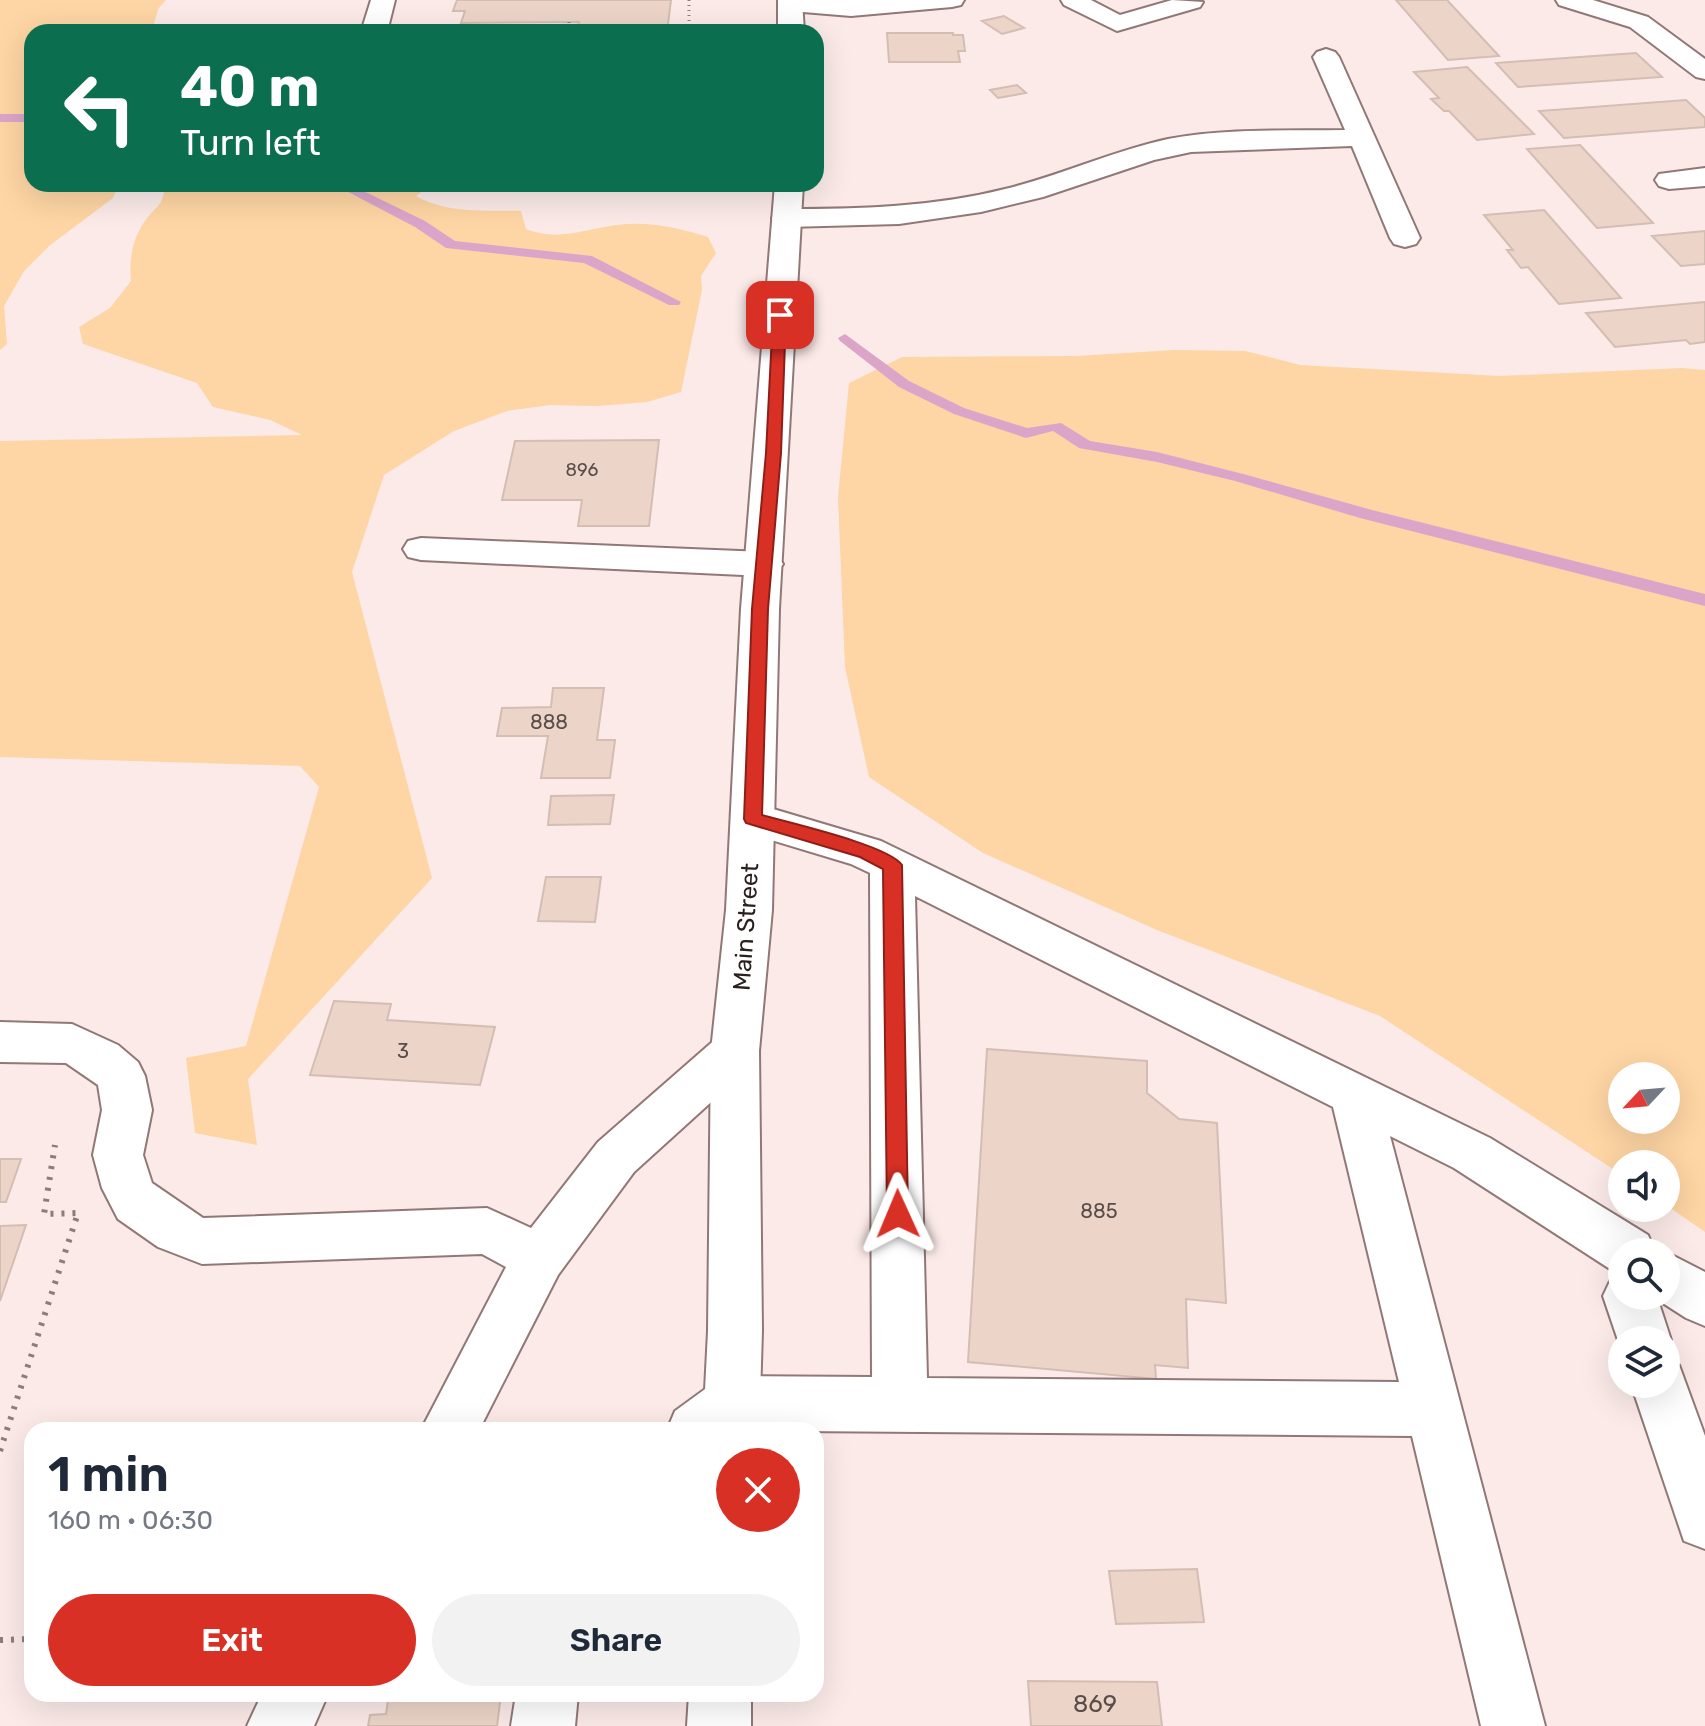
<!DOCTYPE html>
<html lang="en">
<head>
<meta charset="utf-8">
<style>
	:root { --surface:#fff; --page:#f2f2f3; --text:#1f2937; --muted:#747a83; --accent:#d93025 }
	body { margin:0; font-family:Rubik,sans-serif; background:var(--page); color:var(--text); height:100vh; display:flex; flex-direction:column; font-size:30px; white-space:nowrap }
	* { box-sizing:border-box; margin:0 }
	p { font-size:26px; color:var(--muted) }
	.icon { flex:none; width:44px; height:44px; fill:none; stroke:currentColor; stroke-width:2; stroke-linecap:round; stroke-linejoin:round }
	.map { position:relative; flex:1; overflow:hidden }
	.drawer { position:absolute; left:24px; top:1422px; width:800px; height:280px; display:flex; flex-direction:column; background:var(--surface); border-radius:24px; box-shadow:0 8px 32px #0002 }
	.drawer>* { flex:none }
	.guide { position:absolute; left:24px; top:24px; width:800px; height:168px; border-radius:24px; box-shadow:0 8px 32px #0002; background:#0b6e4f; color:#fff; overflow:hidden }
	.needle { width:52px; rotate:244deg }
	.controls { position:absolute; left:1608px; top:1062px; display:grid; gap:16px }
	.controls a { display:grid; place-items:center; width:72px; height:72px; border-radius:50%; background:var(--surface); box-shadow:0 8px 32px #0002; font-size:40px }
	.pin { position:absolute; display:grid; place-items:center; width:68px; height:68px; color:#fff; margin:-34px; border-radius:16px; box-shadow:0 4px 12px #0006 }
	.me { position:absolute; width:88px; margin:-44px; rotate:359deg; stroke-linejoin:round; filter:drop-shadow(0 0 6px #0008) }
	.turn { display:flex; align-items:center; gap:28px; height:168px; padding:0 24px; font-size:36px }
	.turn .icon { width:104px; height:104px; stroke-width:2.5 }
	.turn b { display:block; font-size:56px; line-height:68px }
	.round { display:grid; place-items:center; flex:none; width:84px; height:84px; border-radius:42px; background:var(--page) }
	.head { display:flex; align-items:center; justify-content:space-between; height:136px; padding:0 24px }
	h1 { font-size:48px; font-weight:600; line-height:60px }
	.primary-button { display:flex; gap:16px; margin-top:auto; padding:16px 24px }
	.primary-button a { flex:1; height:92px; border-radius:48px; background:var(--accent); color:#fff; font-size:32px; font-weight:600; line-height:92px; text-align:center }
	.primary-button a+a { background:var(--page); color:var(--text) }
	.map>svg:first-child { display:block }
</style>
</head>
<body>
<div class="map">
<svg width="1705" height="1726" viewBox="0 0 1705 1726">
	<rect width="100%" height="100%" fill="#fbeae8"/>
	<path fill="#fed5a4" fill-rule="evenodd" d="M 0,0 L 166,0 L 158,9 L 152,32 L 32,32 L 32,184 L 119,184 L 113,198 L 49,246 L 24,271 L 4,306 L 7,344 L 0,350 Z
		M 165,184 L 432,184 L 416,196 C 447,214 486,210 521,211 L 526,229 C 559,242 584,229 617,225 C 650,221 677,228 708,237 L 716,253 L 701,276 L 702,290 L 681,392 L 647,402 L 597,406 L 550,405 L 507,411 L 454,431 L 384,475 L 352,572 L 432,878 L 248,1079 L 257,1145 L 195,1133 L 186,1058 L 246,1046 L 319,787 L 300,766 L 0,757 L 0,441 L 302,435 L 270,420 L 213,407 L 197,383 L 83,344 L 79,327 L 110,308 L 131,281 C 129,260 132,239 145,221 C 157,204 163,208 165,184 Z
		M 1174,350 L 1245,351 L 1300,365 L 1500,376 L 1682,368 L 1705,370 L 1705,1232 L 1666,1205 L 1666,1164 L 1622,1164 L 1622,1175 L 1380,1016 L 1157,930 L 983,853 L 869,777 L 845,667 L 838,497 L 849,383 L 902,357 L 1076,356 ZM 1666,1076 L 1666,1120 L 1622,1120 L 1622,1076 Z"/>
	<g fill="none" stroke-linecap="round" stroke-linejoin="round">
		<path fill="#dba5ca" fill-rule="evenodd" d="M 0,114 L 32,114 L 32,122 L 0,122 Z
			M 333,184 L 349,184 L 425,221 L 455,241 L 592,256 L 681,302 L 679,305 L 669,305 L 584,263 L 446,248 L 415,227 Z
			M 845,334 L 909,381 L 964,408 L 1027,428 L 1061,423 L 1090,441 L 1157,452 L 1247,475 L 1372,510 L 1705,594 L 1705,606 L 1360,518 L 1235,481 L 1157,462 L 1079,448 L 1053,431 L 1026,438 L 954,414 L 899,387 L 840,341 L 838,338 Z"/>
	</g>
	<path fill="#ecd4c8" stroke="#d4bdb2" stroke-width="2" d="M 457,0 L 671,0 L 667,32 L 577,32 L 579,22 L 461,23 L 465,11 L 453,11 Z
		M 1396,0 L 1447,0 L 1499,56 L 1448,60 Z
		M 1004,16 L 1024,28 L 1002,34 L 982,21 Z
		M 887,33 L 953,33 L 953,35 L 963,35 L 965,51 L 958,51 L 960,62 L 889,62 Z
		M 1636,53 L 1662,77 L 1518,87 L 1496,63 Z
		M 1467,67 L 1534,134 L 1477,140 L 1449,111 L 1444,111 L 1431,99 L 1439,98 L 1414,72 Z
		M 1017,85 L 1026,93 L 998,98 L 990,90 Z
		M 1686,100 L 1705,118 L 1705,127 L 1564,138 L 1539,111 Z
		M 1580,145 L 1653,223 L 1597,228 L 1527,149 Z
		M 1544,210 L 1621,298 L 1559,304 L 1528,267 L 1521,268 L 1507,250 L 1513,250 L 1484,215 Z
		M 1705,231 L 1705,264 L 1681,266 L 1652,236 Z
		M 1705,302 L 1705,342 L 1690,344 L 1686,340 L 1615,347 L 1586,313 Z
		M 659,440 L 649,526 L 578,526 L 582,500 L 502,500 L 515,441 Z
		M 553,688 L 604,688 L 597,740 L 615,740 L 610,778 L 541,778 L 548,736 L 497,736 L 502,708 L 551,707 Z
		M 614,795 L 610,824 L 548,825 L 551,796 Z
		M 546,877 L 601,877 L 595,922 L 538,921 Z
		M 334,1001 L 391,1004 L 387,1020 L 495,1027 L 480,1085 L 310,1075 Z
		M 987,1049 L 1147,1061 L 1147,1093 L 1179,1119 L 1217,1123 L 1226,1303 L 1186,1299 L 1188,1368 L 1155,1365 L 1156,1379 L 968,1362 Z
		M 0,1159 L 21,1159 L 6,1202 L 0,1202 Z
		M 26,1225 L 0,1301 L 0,1226 Z
		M 1197,1569 L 1204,1622 L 1116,1624 L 1109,1571 Z
		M 1028,1681 L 1157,1682 L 1162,1726 L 1031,1726 Z
		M 389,1694 L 501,1694 L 497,1726 L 368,1726 L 370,1715 L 386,1714 Z"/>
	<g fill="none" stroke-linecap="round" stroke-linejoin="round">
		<defs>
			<path id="minor" d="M 371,0 L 395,0 L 387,32 L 361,32 Z
				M 782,0 L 964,0 L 961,5 L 952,7 L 851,16 L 791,11 L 782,9 L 779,4 Z
				M 1061,0 L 1091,0 L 1120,15 L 1172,0 L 1203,2 L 1200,7 L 1117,31 L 1064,5 Z
				M 1556,0 L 1593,0 L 1648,17 L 1705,59 L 1705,79 L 1696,77 L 1630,27 L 1559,5 Z
				M 1326,49 L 1335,52 L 1339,57 L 1420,238 L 1416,244 L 1405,247 L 1394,244 L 1390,238 L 1352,146 L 1191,152 L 1154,160 L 1043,197 L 981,212 L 899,224 L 787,227 L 777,224 L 772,218 L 777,212 L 787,209 C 860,209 934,207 1005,189 C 1060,176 1112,151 1168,139 C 1226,128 1286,131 1345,130 L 1313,57 L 1317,52 Z
				M 1705,168 L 1705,186 L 1669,189 L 1659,186 L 1655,180 L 1659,174 Z
				M 421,538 L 764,552 L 777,556 L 783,564 L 777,572 L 764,576 L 421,560 L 408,557 L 403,549 L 408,541 Z
				M 753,803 L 881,841 L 1490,1138 L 1648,1235 L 1655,1252 L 1622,1252 L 1622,1273 L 1610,1269 L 1454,1168 L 1390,1136 L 1545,1726 L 1481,1726 L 1412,1436 L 667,1430 L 675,1411 L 712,1384 L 732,1376 L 872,1377 L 870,873 L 851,864 L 738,830 L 732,819 L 738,808 ZM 915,896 L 1333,1107 L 1399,1382 L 927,1378 Z
				M 0,1022 L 72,1024 L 118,1045 L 138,1062 L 145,1076 L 152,1110 L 143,1155 L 152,1183 L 203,1218 L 487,1208 L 531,1228 L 598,1142 L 718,1037 L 735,1031 L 752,1037 L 759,1051 L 752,1065 L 634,1172 L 558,1275 L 479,1430 L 421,1430 L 506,1267 L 482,1254 L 202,1264 L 158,1247 L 118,1219 L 102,1188 L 93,1155 L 102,1110 L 98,1085 L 66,1063 L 0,1062 Z
				M 1666,1252 L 1705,1272 L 1705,1326 L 1686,1318 L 1658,1300 L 1671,1340 L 1666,1352 L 1666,1340 L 1622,1340 L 1622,1352 L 1603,1296 L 1611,1279 L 1622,1275 L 1622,1296 L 1666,1296 Z
				M 1666,1360 L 1679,1365 L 1705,1436 L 1705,1549 L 1684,1541 L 1631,1384 L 1666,1384 Z
				M 262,1694 L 328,1694 L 314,1726 L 247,1726 Z
				M 516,1694 L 578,1694 L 575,1726 L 511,1726 Z"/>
			<path id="major" d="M 778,0 L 802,0 L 804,32 L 778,32 Z
				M 775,184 L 803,184 L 779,609 L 772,910 L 759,1051 L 762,1331 L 759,1430 L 703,1430 L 708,1331 L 711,1051 L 726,910 L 741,609 Z
				M 689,1694 L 751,1694 L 751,1726 L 687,1726 Z"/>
		</defs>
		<use href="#minor" stroke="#917876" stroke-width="4"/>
		<use href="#major" stroke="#917876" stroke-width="4"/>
		<path stroke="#8a7d7c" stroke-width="3" stroke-dasharray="1 4" stroke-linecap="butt" d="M 689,0 L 689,32
			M 569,22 L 569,32"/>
		<path stroke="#8a7d7c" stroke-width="6" stroke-dasharray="3 8" stroke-linecap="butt" d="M 0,1451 L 78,1213 L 44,1214 L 55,1145
			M 0,1640 L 32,1639"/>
		<use href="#minor" fill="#fff" fill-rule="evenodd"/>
		<use href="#major" fill="#fff" fill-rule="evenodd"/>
	</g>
	<path fill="#d93025" stroke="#8d1f18" stroke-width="2" d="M 780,311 L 786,315 L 781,453 L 768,609 L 762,815 C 789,823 888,845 902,865 L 908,1214 L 905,1221 L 898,1224 L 890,1221 L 887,1214 L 883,869 L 860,857 L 746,823 L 744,819 L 752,609 L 766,453 L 773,315 Z"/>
	<g text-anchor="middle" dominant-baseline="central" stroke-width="8" stroke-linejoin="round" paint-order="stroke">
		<g font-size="18" fill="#5a4d49">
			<text x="582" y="470">896</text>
		</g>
		<g font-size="20" fill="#5a4d49">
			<text x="549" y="722">888</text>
			<text x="403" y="1051">3</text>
			<text x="1099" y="1211">885</text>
		</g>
		<g font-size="24" fill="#2a201f" stroke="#fff">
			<text transform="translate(746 927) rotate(-86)">Main Street</text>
		</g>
		<g font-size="24" fill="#5a4d49">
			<text x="1095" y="1704">869</text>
		</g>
	</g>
</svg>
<div class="controls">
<a><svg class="needle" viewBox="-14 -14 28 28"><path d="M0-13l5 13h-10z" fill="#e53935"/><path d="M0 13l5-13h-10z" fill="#747a83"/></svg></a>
<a><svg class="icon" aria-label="sound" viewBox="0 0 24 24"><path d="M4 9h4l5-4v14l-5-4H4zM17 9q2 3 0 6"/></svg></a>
<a><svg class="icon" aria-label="search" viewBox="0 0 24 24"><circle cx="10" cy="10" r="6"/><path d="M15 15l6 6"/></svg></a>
<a><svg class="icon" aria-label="layers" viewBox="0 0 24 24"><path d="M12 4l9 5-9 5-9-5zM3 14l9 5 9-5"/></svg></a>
</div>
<div class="pin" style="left:780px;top:315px;background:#d93025"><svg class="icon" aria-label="arrive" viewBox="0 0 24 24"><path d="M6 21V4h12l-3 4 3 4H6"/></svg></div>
<svg class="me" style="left:898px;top:1214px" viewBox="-20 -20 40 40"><path d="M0-17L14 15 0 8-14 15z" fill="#d93025" stroke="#fff" stroke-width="4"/></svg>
<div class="guide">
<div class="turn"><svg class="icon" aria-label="left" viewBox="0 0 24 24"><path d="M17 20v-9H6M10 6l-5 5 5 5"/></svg><div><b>40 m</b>Turn left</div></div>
</div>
<section class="drawer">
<div class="head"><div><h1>1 min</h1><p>160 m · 06:30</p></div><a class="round" style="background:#d93025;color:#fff"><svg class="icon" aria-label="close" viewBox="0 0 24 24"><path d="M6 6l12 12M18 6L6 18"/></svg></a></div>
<div class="primary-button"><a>Exit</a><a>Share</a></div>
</section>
</div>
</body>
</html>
